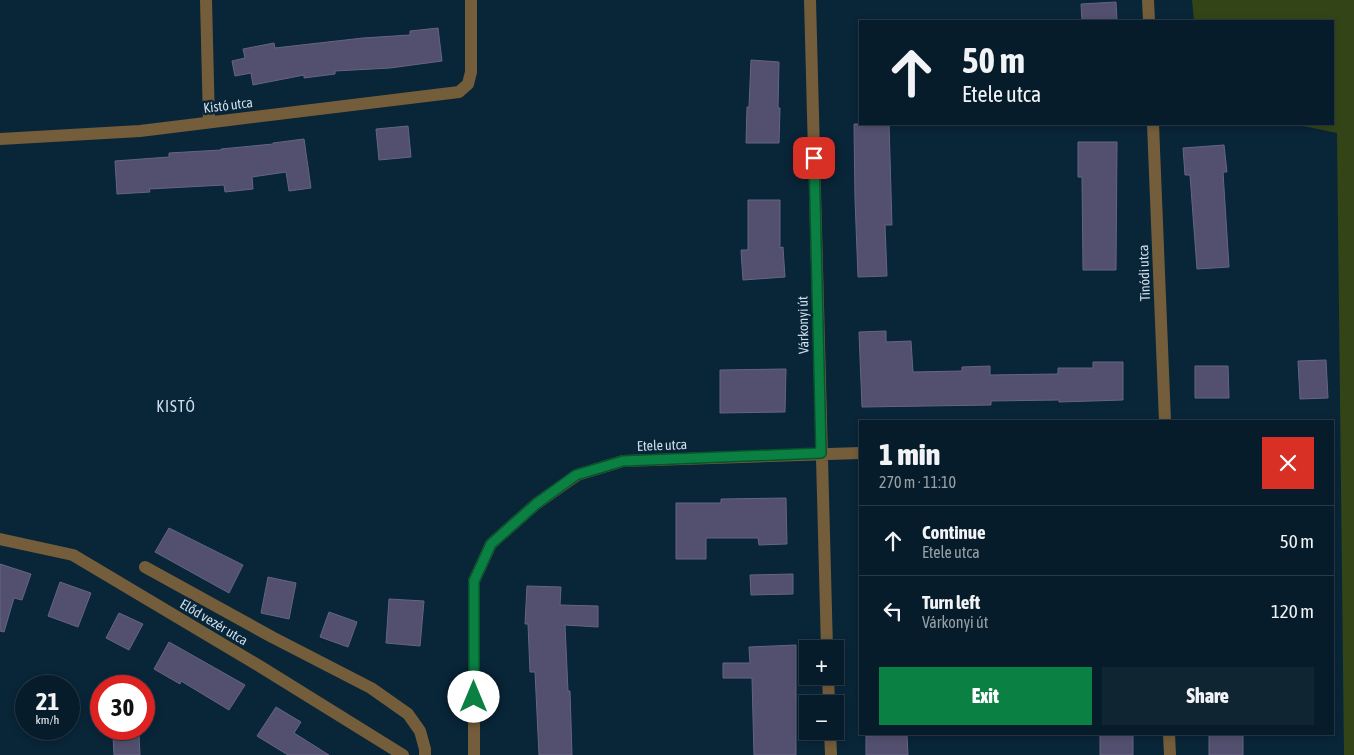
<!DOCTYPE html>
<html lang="en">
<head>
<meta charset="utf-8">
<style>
	:root { --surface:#071c2a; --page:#102532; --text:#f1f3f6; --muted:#98a1a8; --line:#283a47; --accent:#0b8043 }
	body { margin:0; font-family:"Asap Condensed",sans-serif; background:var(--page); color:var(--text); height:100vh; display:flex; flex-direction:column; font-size:19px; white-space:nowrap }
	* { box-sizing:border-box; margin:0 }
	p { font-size:16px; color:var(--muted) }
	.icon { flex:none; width:28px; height:28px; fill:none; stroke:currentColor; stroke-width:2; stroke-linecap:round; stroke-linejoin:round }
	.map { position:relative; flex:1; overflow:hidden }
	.side { position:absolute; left:859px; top:420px; width:475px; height:315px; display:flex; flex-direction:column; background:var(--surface); border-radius:0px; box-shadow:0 2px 8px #0003,0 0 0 1px var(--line) }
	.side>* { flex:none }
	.banner { position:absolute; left:859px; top:20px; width:475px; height:105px; border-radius:0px; box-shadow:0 2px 8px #0003,0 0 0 1px var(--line); background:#071c2a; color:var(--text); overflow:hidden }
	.fabs { position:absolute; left:799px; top:640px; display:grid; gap:10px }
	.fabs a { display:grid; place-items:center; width:45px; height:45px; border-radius:0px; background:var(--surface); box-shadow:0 2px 8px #0003,0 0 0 1px var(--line); font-size:25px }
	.speed { position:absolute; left:15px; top:675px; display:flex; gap:10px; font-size:25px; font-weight:700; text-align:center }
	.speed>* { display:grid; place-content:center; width:65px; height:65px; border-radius:50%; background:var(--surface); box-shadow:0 2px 8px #0003,0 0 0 1px var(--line); line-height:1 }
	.speed small { font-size:12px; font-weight:400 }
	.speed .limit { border:8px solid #d22; background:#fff; color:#111 }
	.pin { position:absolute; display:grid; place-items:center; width:42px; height:42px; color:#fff; margin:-21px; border-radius:10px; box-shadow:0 2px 8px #0006 }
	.me { position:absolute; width:55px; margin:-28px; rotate:0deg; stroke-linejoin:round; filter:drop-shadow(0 0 4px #0008) }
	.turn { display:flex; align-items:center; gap:18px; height:105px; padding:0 20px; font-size:22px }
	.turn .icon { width:65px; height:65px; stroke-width:2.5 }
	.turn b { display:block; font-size:35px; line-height:42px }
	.round { display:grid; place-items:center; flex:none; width:52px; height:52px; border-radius:0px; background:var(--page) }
	.summary { display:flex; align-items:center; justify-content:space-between; height:85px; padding:0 20px }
	h1 { font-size:30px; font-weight:800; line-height:38px }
	.primary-button { display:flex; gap:10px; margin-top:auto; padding:10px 20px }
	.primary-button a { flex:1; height:58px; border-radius:0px; background:var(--accent); color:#fff; font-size:20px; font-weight:800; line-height:58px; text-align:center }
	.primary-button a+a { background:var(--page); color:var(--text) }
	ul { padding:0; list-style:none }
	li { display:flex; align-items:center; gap:15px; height:70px; padding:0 20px; border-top:1px solid var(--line) }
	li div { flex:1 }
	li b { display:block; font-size:19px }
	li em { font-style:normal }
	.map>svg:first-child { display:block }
</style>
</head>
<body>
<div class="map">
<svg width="1354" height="755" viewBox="0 0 1354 755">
	<rect width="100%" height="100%" fill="#092538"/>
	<path fill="#334516" d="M 1192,0 L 1354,0 L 1354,755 L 1344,755 L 1337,133 L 1294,124 L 1332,124 L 1332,21 L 1194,21 Z"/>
	<path fill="#52506e" stroke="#666483" d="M 1116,2 L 1117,21 L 1082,21 L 1081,4 Z
		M 438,28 L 442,61 L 390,68 L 335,71 L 335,74 L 304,78 L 304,75 L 253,85 L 251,73 L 235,76 L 232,61 L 245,58 L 243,49 L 274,43 L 275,48 L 363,38 L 410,35 L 410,31 Z
		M 751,60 L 779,62 L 778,108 L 780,108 L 779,143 L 746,143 L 747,107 L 749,107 Z
		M 854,124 L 889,124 L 892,225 L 885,225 L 887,276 L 858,277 L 855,199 Z
		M 408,126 L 411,157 L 379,160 L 376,129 Z
		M 304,139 L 311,188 L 289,191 L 286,172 L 252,177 L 253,189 L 225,192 L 224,185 L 149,189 L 150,192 L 117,194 L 115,161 L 169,157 L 169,153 L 221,150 L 221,149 L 273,144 L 273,143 Z
		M 1078,142 L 1117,142 L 1116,270 L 1083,270 L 1082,177 L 1078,177 Z
		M 1224,145 L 1227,172 L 1223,172 L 1229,267 L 1197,269 L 1190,175 L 1185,175 L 1183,148 Z
		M 748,200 L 780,200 L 780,248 L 783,247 L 785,277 L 743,280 L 741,250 L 748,250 Z
		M 886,331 L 886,342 L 911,341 L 913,372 L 962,371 L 962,367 L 990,366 L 990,375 L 1058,374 L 1058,368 L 1093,368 L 1093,362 L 1123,362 L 1123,400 L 1059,402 L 1059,400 L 991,401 L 991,405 L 862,407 L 859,332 Z
		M 1326,360 L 1328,398 L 1300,399 L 1298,361 Z
		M 1195,366 L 1228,366 L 1229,398 L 1195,398 Z
		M 786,369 L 785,412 L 720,413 L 720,370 Z
		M 786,498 L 787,544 L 759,545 L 758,538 L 706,538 L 706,559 L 676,559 L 676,503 L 721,503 L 721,499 Z
		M 169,528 L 243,565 L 229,593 L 155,552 Z
		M 0,564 L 31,574 L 22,600 L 14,598 L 4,632 L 0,631 Z
		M 793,574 L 793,594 L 751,595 L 750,575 Z
		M 268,577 L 296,583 L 289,619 L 261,613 Z
		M 60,582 L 91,593 L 78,627 L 48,616 Z
		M 527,586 L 561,587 L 560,605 L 598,606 L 598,627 L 565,625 L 568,691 L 570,691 L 572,755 L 539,755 L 535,672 L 530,672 L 528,624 L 525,624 Z
		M 389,599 L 424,601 L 420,646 L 386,643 Z
		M 329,612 L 357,622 L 348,647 L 320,637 Z
		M 119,613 L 143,624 L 129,650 L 106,638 Z
		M 169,642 L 245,685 L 229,710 L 181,681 L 180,684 L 154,669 Z
		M 796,645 L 796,755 L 754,755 L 752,678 L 723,678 L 723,663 L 750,663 L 749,647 Z
		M 276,707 L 301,722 L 294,733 L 329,755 L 288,755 L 257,736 Z
		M 1100,734 L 1133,734 L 1133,755 L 1100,755 Z
		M 1209,734 L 1243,734 L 1243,755 L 1209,755 Z
		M 139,735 L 140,755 L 114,755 L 113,736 Z
		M 907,735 L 908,755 L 866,755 L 866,736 Z"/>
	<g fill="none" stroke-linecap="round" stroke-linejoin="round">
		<path stroke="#745d3b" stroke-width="12" d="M 206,0 L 209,122
			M 810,0 L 827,649
			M 1148,0 L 1149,21
			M 1153,124 L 1165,421
			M 0,139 L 140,131 L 459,92 L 468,84 L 471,72 L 471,0
			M 0,539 L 73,555 L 261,667 L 403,755
			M 145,567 L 272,637 L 371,688 L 408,714 L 420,731 L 425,749 L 425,755
			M 828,676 L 829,704
			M 830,731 L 831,755
			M 1169,734 L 1170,755
			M 474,755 L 474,581 L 491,544 L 536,504 L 577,475 L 623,461 L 860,453"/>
	</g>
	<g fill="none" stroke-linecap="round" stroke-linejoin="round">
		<defs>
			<path id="route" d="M 474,697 L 474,581 L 491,544 L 536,504 L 576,475 L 623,461 L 821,453 L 814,158"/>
		</defs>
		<use href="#route" stroke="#07532c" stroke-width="12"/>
		<use href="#route" stroke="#0b8043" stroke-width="9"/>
	</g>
	<g text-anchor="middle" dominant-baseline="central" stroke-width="5" stroke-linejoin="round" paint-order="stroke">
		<g font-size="14" fill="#cedeeb" stroke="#092538">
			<text transform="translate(228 105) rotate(-7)">Kistó utca</text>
			<text transform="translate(1144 273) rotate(-92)">Tinódi utca</text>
			<text transform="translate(803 325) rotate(-91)">Várkonyi út</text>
			<text transform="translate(662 445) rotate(-2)">Etele utca</text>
			<text transform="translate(214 622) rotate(31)">Előd vezér utca</text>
		</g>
		<g font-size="16" letter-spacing="1" fill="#cedeeb" stroke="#092538">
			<text x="176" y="406">KISTÓ</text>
		</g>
	</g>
</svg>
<div class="fabs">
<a>+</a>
<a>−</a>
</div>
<div class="speed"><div>21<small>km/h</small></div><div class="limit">30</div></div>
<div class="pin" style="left:814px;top:158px;background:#d93025"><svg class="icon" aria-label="arrive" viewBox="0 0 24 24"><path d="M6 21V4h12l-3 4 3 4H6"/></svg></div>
<svg class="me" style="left:474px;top:697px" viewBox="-20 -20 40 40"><circle r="19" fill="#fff"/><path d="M0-13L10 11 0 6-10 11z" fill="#0b8043"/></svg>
<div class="banner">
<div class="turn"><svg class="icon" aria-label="ahead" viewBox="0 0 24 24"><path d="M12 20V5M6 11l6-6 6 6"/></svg><div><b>50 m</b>Etele utca</div></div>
</div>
<section class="side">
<div class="summary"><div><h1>1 min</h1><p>270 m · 11:10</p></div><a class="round" style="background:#d93025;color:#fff"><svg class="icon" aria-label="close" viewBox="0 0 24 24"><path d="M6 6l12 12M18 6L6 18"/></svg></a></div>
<ul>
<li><svg class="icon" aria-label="ahead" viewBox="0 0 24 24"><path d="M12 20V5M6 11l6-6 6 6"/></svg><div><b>Continue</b><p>Etele utca</p></div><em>50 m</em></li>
<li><svg class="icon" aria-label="left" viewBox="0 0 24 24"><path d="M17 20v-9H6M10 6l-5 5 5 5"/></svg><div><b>Turn left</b><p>Várkonyi út</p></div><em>120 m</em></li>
</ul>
<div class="primary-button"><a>Exit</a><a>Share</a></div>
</section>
</div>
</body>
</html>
